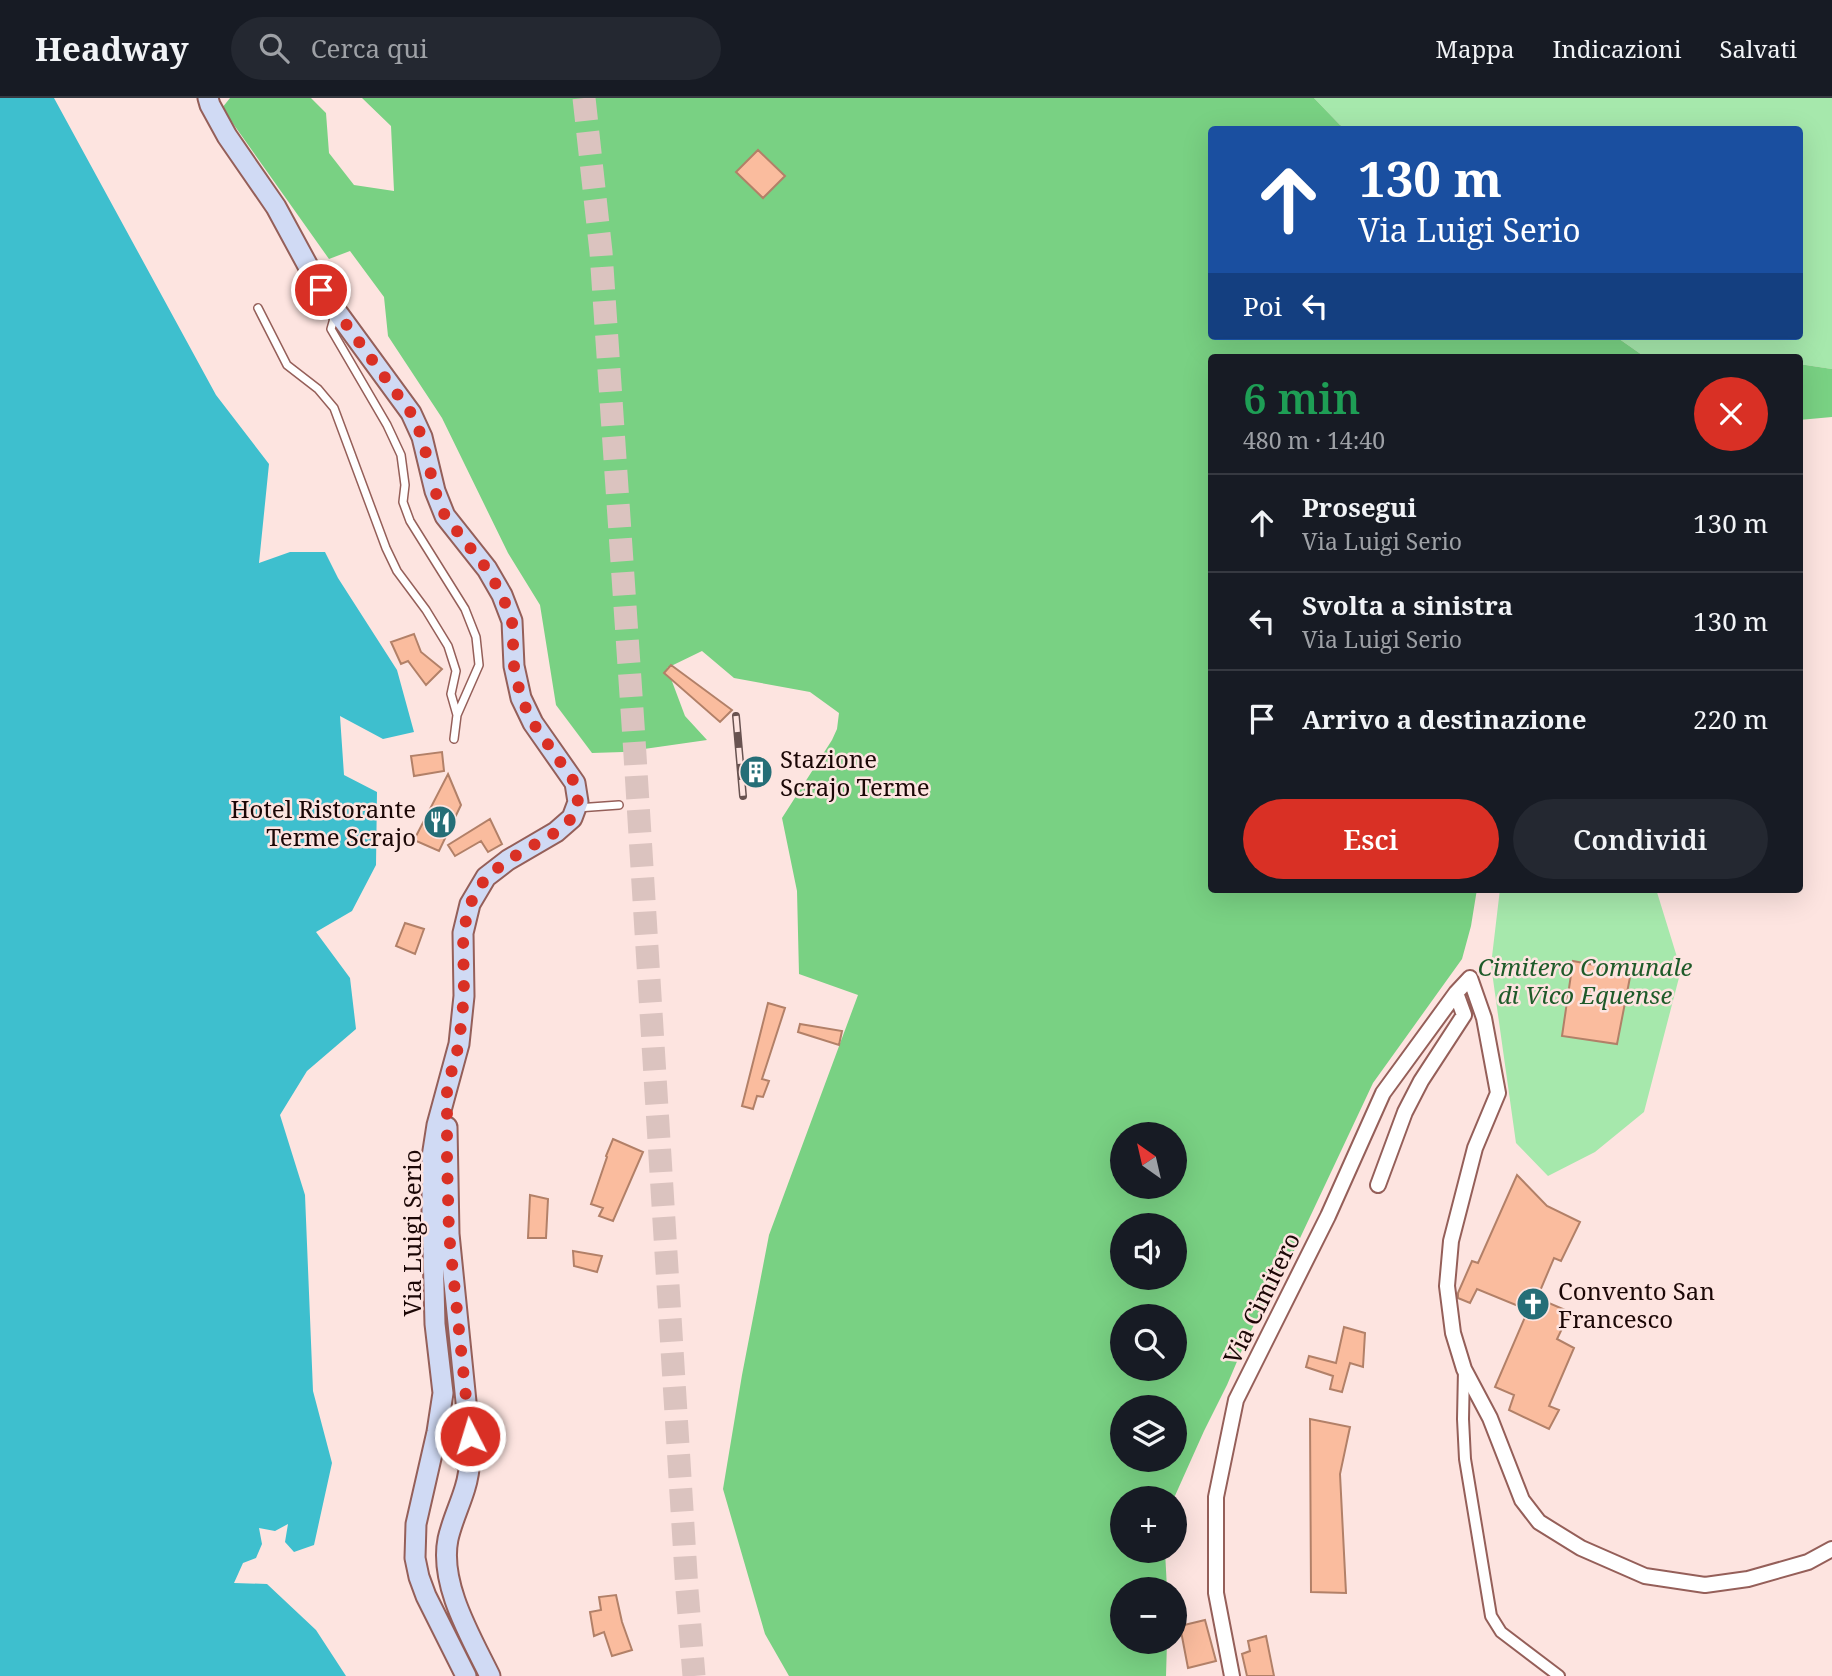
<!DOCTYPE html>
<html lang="it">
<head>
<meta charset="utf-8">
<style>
	:root { --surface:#171b24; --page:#242831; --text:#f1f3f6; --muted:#9ea1a6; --line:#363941; --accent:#d93025 }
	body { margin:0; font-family:"Noto Serif",serif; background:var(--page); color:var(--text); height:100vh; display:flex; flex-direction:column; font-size:26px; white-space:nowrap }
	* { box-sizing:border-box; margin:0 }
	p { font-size:23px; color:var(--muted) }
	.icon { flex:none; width:38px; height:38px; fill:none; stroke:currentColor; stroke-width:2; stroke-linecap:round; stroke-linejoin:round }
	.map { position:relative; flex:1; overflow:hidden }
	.details { position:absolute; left:1208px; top:256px; width:595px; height:539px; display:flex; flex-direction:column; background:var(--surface); border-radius:7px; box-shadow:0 7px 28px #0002 }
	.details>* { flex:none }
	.hud { position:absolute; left:1208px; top:28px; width:595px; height:214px; border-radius:7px; box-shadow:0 7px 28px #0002; background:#1a4fa0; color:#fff; overflow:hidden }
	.needle { width:46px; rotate:326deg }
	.tools { position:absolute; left:1110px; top:1024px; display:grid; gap:14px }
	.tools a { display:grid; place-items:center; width:77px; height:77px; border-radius:50%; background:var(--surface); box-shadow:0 7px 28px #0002; font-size:35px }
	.pin { position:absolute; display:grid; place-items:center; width:60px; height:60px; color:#fff; margin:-30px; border:4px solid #fff; border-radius:50%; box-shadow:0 2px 7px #0007 }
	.me { position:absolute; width:77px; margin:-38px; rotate:355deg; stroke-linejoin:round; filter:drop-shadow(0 0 5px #0008) }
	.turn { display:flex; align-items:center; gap:24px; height:147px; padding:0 35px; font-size:32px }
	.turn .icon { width:91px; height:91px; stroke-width:2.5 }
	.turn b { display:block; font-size:49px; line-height:60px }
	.then { display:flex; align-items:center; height:66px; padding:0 35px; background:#0003; gap:14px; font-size:26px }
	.round { display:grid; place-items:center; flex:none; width:74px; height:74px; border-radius:37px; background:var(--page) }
	.overview { display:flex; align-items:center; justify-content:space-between; height:119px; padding:0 35px }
	h1 { font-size:42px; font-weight:600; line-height:52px; color:#1e9e55 }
	.primary-button { display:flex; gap:14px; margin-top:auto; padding:14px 35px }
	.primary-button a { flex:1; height:80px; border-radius:42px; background:var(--accent); color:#fff; font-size:28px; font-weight:600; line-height:80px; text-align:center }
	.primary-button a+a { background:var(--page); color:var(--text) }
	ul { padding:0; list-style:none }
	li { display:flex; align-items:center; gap:21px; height:98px; padding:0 35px; border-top:2px solid var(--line) }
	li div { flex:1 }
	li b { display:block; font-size:26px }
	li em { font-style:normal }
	header { display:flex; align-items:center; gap:42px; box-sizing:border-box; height:98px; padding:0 35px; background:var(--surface); border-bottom:2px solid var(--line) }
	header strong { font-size:33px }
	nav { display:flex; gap:38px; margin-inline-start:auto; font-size:24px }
	.search { width:490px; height:63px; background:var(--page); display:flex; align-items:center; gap:18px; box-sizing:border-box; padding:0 24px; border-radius:38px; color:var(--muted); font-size:26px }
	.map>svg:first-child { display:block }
</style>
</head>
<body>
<header>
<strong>Headway</strong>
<div class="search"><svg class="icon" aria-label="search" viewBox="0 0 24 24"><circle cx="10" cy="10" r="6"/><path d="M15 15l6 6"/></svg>Cerca qui</div>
<nav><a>Mappa</a><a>Indicazioni</a><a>Salvati</a></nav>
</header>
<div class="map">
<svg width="1832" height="1578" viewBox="0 0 1832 1578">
	<rect width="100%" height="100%" fill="#fde4e0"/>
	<path fill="#a6e8ac" d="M 1314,0 L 1832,0 L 1832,271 L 1799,266 L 1799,259 L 1645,259 L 1615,238 L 1799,238 L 1799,32 L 1348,31 L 1340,27 Z
		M 1500,791 L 1656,791 L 1681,872 L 1644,1014 L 1595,1054 L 1548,1078 L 1516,1045 L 1491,867 Z"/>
	<path fill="#79d183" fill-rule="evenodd" d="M 230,0 L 311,0 L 326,15 L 329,55 L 354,87 L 394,93 L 391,28 L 362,0 L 1314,0 L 1340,27 L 1348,31 L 1211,32 L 1211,238 L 1615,238 L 1645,259 L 1211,259 L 1211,791 L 1477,791 L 1471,828 L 1462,861 L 1373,985 L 1293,1155 L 1247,1240 L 1227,1287 L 1204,1333 L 1174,1400 L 1122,1400 L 1122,1452 L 1165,1453 L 1167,1491 L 1122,1491 L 1122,1544 L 1167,1544 L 1166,1578 L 789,1578 L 765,1536 L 723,1391 L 742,1277 L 769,1137 L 858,897 L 799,876 L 797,793 L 782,720 L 832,642 L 837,631 L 839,615 L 810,594 L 734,580 L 702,553 L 667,570 L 685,618 L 707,642 L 623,654 L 592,655 L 556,607 L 540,507 L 508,455 L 442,320 L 388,238 L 384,199 L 350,153 L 329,161 L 222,10 ZM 1122,1036 L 1174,1036 L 1174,1088 L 1122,1088 ZM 1122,1127 L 1174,1127 L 1174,1180 L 1122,1180 ZM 1122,1218 L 1174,1218 L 1174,1270 L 1122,1270 ZM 1122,1309 L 1174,1309 L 1174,1362 L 1122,1362 Z
		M 1799,266 L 1832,271 L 1832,319 L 1799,322 Z"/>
	<path fill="#3ebfce" d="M 0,0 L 54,0 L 216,297 L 269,366 L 259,465 L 290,454 L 325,454 L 338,480 L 397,572 L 414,634 L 383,641 L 340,618 L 344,677 L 377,694 L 376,767 L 352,813 L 316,834 L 350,880 L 356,931 L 307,973 L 280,1017 L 305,1097 L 313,1293 L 332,1365 L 314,1447 L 294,1454 L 285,1444 L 288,1426 L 275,1433 L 259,1430 L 262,1446 L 256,1460 L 243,1465 L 234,1485 L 267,1486 L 316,1532 L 346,1578 L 0,1578 Z"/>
	<path fill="#fabc9e" stroke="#b28068" stroke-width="2" d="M 758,52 L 785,78 L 763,100 L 736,74 Z
		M 414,536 L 421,554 L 442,571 L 426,587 L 408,563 L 401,566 L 391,544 Z
		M 671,567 L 732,612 L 720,624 L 664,575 Z
		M 442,654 L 444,673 L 414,678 L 411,658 Z
		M 448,676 L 461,707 L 439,753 L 414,742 Z
		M 490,721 L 502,746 L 488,754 L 481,743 L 455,758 L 448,747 Z
		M 405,825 L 424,831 L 415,856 L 396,848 Z
		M 1573,863 L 1631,874 L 1617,946 L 1562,938 Z
		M 768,905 L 785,910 L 762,981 L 769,983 L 763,999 L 757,998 L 753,1011 L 742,1008 Z
		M 800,926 L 842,933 L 839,947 L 798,934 Z
		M 613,1041 L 643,1054 L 613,1123 L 599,1118 L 603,1110 L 591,1106 L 607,1059 L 606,1058 Z
		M 1517,1077 L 1547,1108 L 1580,1124 L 1561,1163 L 1554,1160 L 1537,1200 L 1570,1214 L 1557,1241 L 1574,1250 L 1549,1308 L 1559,1312 L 1549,1331 L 1509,1312 L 1514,1297 L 1495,1289 L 1528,1212 L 1477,1191 L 1470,1205 L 1458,1200 L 1458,1195 L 1472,1163 L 1478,1165 Z
		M 530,1097 L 548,1101 L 546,1140 L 528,1140 Z
		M 573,1153 L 602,1158 L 597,1174 L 574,1168 Z
		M 1344,1229 L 1365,1235 L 1363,1269 L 1350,1265 L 1342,1294 L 1330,1291 L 1333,1278 L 1306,1269 L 1309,1258 L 1336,1265 Z
		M 1310,1321 L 1350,1329 L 1340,1376 L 1346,1495 L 1311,1494 Z
		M 616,1497 L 622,1524 L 632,1552 L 612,1558 L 604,1534 L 594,1538 L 590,1514 L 601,1512 L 599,1499 Z
		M 1205,1522 L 1216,1563 L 1188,1570 L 1180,1528 Z
		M 1266,1538 L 1274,1578 L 1247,1578 L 1242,1556 L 1250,1553 L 1248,1543 Z"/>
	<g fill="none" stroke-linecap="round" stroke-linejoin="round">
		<path stroke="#dbc3bf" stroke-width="23" stroke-dasharray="23 11" stroke-linecap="butt" d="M 584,0 L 601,154 L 634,641 L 687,1492 L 694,1578"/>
		<defs>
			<path id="service" d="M 258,210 L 287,267 L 318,291 L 334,310 L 386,450 L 397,473 L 426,512 L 448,548 L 456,573 L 451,596 L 457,617
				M 335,217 L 331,231 L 387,327 L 401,357 L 405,387 L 403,404 L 410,423 L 465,511 L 476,539 L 479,567 L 457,617 L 454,641
				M 577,710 L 619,707
				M 446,1323 L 451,1348 L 459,1367"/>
			<path id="pedestrian" d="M 1464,1271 L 1463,1321 L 1465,1361 L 1491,1518 L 1501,1534 L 1559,1578"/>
			<path id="minor" d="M 1378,1087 L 1405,1014 L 1421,983 L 1464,917 L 1456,895
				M 1232,1578 L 1216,1495 L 1216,1399 L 1236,1302 L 1328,1118 L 1383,995 L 1456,895 L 1470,880 L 1484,920 L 1498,995 L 1475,1050 L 1451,1143 L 1447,1188 L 1453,1235 L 1464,1271 L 1490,1320 L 1522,1402 L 1539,1424 L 1581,1450 L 1645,1478 L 1705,1487 L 1748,1481 L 1808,1464 L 1832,1451"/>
			<path id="secondary" d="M 208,0 L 210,7 L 227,38 L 276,109 L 321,192 L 411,315 L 422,339 L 435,393 L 445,418 L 487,471 L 502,497 L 512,523 L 514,568 L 521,600 L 533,625 L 575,685 L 578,704 L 572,720 L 556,734 L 508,762 L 486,779 L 470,806 L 463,835 L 464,898 L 459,946 L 437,1027 L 432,1059 L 432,1114 L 435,1226 L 443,1295 L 437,1334 L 416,1426 L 415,1460 L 419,1479 L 426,1498 L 466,1578
				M 447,1029 L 449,1136 L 471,1353 C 470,1365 469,1378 465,1390 C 460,1407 452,1423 448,1441 C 439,1486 471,1539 490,1578"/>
		</defs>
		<use href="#service" stroke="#955f59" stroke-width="10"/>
		<use href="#pedestrian" stroke="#955f59" stroke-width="14"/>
		<use href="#minor" stroke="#955f59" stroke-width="18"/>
		<use href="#secondary" stroke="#955f59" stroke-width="23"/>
		<use href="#service" stroke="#fff" stroke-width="7"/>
		<use href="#pedestrian" stroke="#fff" stroke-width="10"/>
		<use href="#minor" stroke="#fff" stroke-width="14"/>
		<use href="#secondary" stroke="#d0daf4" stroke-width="19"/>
		<defs>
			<path id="rail" d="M 736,618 L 743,698"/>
		</defs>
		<use href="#rail" stroke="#685250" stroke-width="8"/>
		<use href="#rail" stroke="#fde4e0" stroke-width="5" stroke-dasharray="16" stroke-linecap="butt"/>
	</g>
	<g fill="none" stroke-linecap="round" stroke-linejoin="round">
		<path stroke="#d93025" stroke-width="12" stroke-dasharray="0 21.6" d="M 321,192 L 411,315 L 422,339 L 435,393 L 445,418 L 487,471 L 502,497 L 512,523 L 514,568 L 521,600 L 533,625 L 575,685 L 578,704 L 572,720 L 556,734 L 508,762 L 486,779 L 470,806 L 463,835 L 464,898 L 459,946 L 447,990 L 447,1061 L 449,1136 L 470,1338"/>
	</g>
	<defs>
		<symbol id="building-disc" viewBox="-11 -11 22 22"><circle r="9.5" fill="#256e77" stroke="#fde4e0"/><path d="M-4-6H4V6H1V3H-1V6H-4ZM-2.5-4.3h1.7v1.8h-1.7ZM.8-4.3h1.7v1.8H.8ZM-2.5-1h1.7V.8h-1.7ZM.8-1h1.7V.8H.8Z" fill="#fff"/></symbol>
		<symbol id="restaurant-disc" viewBox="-11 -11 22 22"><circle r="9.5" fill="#256e77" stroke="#fde4e0"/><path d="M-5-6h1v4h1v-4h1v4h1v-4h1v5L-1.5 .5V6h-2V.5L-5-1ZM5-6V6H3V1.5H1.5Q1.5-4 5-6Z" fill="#fff"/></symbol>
		<symbol id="church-disc" viewBox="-11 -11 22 22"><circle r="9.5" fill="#256e77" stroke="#fde4e0"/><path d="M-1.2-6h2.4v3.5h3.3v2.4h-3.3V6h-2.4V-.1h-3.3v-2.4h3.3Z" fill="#fff"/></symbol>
	</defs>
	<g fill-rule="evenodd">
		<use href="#building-disc" x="737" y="655" width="38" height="38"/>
		<use href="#restaurant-disc" x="421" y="705" width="38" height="38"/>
		<use href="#church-disc" x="1514" y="1187" width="38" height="38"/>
	</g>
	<g text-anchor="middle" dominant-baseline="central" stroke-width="5" stroke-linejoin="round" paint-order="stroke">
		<g font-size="24" fill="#1b0706" stroke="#fde4e0" text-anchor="start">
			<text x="780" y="660">Stazione<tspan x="780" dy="28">Scrajo Terme</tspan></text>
			<text x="416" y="710" text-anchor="end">Hotel Ristorante<tspan x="416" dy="28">Terme Scrajo</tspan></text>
			<text x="1558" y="1192">Convento San<tspan x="1558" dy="28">Francesco</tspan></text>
		</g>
		<g font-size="24" font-style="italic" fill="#1e5a29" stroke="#fde4e0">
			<text x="1585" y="868">Cimitero Comunale<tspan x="1585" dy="28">di Vico Equense</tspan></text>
		</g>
		<g font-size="24" fill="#1b0706" stroke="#fde4e0">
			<text transform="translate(411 1135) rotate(-90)">Via Luigi Serio</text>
			<text transform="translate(1261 1200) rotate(-64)">Via Cimitero</text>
		</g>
	</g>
</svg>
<div class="tools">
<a><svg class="needle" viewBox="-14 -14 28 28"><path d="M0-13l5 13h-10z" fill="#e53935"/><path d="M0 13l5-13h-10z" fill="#9ea1a6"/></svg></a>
<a><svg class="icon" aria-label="sound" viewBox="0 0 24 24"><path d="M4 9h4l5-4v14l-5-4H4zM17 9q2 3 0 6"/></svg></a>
<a><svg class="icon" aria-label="search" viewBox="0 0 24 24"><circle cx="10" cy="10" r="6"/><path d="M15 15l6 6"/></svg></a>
<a><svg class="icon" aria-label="layers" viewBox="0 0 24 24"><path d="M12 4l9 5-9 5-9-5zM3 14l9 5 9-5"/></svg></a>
<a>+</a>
<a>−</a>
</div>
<div class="pin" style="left:321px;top:192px;background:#d93025"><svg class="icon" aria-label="arrive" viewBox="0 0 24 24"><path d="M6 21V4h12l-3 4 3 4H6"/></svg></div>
<svg class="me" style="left:470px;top:1338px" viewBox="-20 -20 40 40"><circle r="17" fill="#d93025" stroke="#fff" stroke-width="3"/><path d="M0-11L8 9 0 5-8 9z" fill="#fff"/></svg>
<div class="hud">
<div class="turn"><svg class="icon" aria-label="ahead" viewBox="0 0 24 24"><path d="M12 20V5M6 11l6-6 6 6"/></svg><div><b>130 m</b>Via Luigi Serio</div></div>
<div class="then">Poi<svg class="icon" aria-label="left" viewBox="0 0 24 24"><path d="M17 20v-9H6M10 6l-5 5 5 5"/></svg></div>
</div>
<section class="details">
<div class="overview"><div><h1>6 min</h1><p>480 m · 14:40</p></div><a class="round" style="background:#d93025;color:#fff"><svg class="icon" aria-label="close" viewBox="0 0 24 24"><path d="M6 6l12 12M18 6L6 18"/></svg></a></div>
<ul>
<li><svg class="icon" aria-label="ahead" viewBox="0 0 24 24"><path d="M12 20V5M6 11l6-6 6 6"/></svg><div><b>Prosegui</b><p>Via Luigi Serio</p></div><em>130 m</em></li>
<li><svg class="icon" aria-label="left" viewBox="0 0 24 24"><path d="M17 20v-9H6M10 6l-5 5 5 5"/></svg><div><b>Svolta a sinistra</b><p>Via Luigi Serio</p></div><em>130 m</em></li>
<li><svg class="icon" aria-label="arrive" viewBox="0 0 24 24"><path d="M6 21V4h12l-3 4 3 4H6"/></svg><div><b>Arrivo a destinazione</b></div><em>220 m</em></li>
</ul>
<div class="primary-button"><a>Esci</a><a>Condividi</a></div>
</section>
</div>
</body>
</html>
